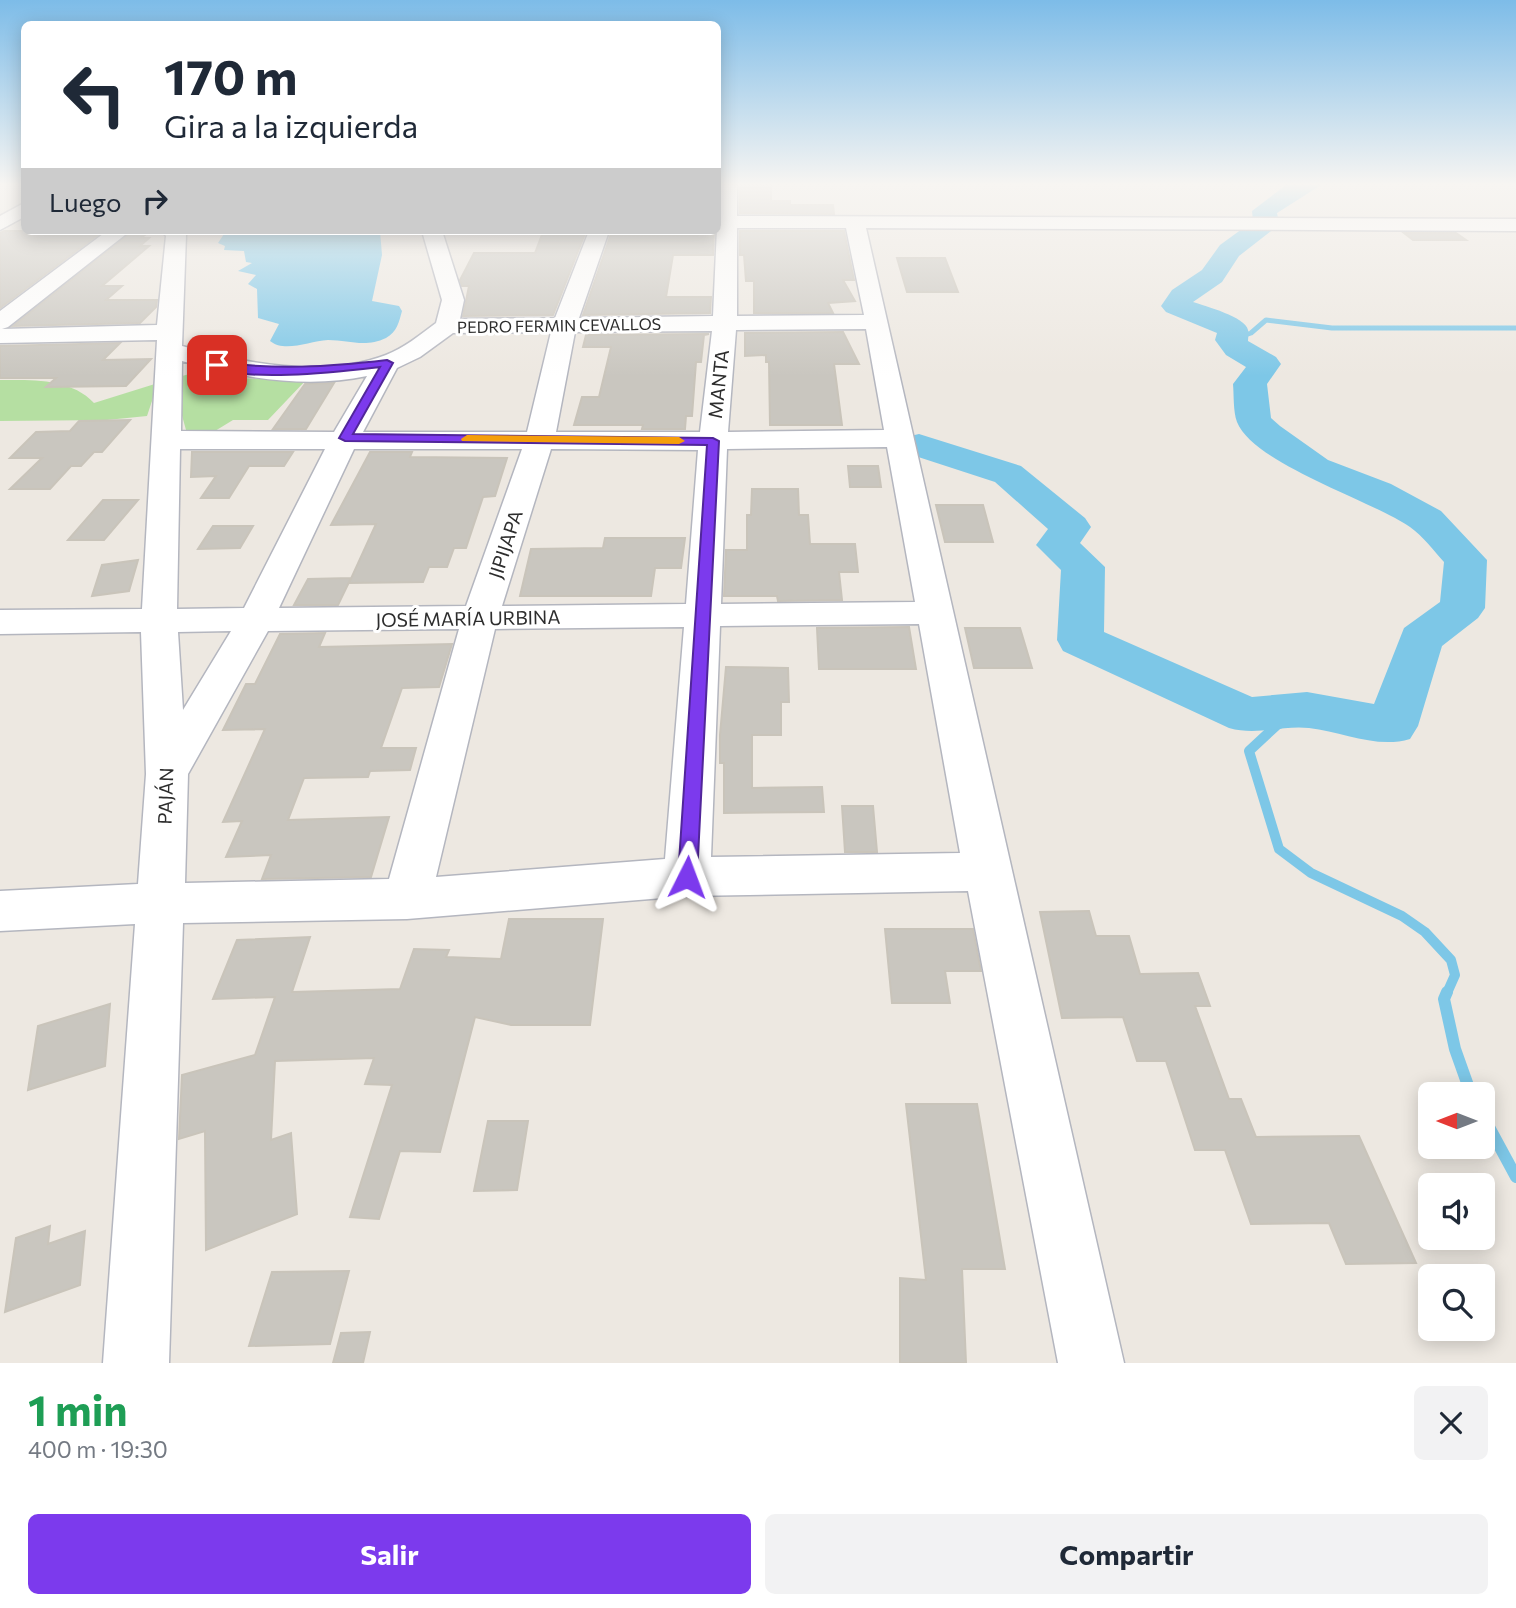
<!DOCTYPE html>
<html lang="es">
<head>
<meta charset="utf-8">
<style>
	:root { --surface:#fff; --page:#f2f2f3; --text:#1f2937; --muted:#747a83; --accent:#7c3aed }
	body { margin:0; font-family:Commissioner,sans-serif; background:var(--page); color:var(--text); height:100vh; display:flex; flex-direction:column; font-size:26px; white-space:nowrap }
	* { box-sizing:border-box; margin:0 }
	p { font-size:23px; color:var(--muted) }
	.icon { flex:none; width:38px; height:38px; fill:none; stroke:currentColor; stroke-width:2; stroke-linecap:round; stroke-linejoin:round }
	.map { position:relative; height:1363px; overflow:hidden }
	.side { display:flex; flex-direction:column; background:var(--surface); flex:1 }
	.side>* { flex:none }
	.top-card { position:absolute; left:21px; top:21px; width:700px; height:214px; border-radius:10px; box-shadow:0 4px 18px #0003; background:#fff; color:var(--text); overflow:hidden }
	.needle { width:46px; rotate:270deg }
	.fabs { position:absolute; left:1418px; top:1082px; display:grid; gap:14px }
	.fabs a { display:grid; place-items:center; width:77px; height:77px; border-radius:10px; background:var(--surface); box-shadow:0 4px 18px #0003; font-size:35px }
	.pin { position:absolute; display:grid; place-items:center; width:60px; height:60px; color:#fff; margin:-30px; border-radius:14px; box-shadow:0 4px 10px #0006 }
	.me { position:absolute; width:77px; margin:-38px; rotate:3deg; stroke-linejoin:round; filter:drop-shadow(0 0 5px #0008) }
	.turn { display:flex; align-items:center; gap:24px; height:147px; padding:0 28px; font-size:32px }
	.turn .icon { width:91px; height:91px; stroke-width:2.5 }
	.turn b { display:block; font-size:49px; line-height:60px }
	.then { display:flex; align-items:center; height:66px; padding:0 28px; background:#0003; gap:14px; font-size:26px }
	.round { display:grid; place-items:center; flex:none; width:74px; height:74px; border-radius:10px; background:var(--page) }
	.overview { display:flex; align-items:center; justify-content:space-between; height:119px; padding:0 28px }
	h1 { font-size:42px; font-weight:700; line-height:52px; color:#1e9e55 }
	.action { display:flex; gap:14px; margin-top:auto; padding:14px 28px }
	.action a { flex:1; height:80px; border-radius:10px; background:var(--accent); color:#fff; font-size:28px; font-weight:700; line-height:80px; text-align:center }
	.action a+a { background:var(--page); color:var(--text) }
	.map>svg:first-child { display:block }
</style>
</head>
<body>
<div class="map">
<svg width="1516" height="1363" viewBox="0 0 1516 1363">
	<rect width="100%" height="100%" fill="#ede8e1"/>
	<path fill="#b5dfa2" d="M 201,371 L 216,371 L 222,378 L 307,379 L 268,420 L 233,420 L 215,431 L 186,430 L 175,390 L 182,376 Z
		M 0,380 C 32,380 71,378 94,403 L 158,383 L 147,416 L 107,420 L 0,421 Z"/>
	<path fill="#7dc7e7" d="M 226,231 L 380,231 L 382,255 L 372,301 L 399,306 L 402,311 C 399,322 397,332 386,338 C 365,348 349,340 328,340 C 309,341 285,353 270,341 L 279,324 L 258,318 L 257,289 L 248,284 L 256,275 L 238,271 L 252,263 L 246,262 L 244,251 L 224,250 L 225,246 L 218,243 Z"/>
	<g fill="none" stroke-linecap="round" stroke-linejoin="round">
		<path stroke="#7dc7e7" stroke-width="5" d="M 1231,340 L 1251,333 L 1266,320 L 1332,328 L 1516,328"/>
		<path stroke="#7dc7e7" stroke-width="10" d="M 1307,710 L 1277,725 L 1249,751 L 1279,849 L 1311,873 L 1402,916 L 1425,932 L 1451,960 L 1455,975 L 1447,993"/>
		<path stroke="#7dc7e7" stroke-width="12" d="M 1447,992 L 1444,999 L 1455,1049 L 1471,1094
			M 1482,1114 L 1516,1177"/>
		<path fill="#7dc7e7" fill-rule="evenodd" d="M 1286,185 L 1321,185 L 1277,213 L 1279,223 L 1275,228 L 1239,256 L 1222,282 L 1193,302 C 1205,306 1246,317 1248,330 C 1249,334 1248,338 1248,341 L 1276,357 L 1281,364 L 1267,384 L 1271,418 L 1280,426 L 1328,460 L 1391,484 L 1441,511 L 1487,560 L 1485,608 L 1478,618 L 1442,646 L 1418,726 L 1410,739 C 1377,749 1343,732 1309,728 C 1282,725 1257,736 1229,728 L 1063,651 L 1057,640 L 1061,570 L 1036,545 L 1048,529 L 995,482 L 906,453 L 901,445 L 906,437 L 919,434 L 1021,466 L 1085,518 L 1091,527 L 1080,543 L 1105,567 L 1104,632 L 1252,697 L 1307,692 L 1374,704 L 1404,628 L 1440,602 L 1444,562 C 1434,551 1423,536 1410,527 C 1371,500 1254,464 1237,422 C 1233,411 1234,395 1233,384 L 1246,367 L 1226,355 L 1215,340 L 1217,333 L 1166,312 L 1161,306 L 1172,290 L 1202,270 L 1220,245 L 1253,221 L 1252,211 Z"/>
	</g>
	<path fill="#c9c6bf" stroke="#c9c4ba" stroke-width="2" d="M 740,185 L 771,185 L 771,201 L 790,201 L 790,205 L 833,205 L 834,214 L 740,213 Z
		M 4,231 L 103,231 L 0,308 L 0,233 Z
		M 133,231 L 150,231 L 141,238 L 149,238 L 140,246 L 149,246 L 102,286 L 122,286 L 106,300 L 157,300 L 156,307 L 140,323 L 13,326 Z
		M 586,231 L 553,315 L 463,316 L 469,286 L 462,286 L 460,280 L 474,253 L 535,253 L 543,232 Z
		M 690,231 L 714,231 L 713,255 L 673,255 L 666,297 L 711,297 L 710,313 L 583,315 L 611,234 Z
		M 740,231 L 844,231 L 854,280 L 843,280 L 855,301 L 828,303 L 833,313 L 754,313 L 754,281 L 746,281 L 744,255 L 740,255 Z
		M 1404,233 L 1456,233 L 1466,240 L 1413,240 Z
		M 897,258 L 945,258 L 958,292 L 907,292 Z
		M 843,332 L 859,364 L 834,364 L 842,425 L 770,425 L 769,362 L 766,362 L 766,355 L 745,356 L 745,333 Z
		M 709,334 L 704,335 L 701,362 L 696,362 L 692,416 L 686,416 L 685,429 L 642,429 L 643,425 L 574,425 L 582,397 L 599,397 L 611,347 L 583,347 L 586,335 Z
		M 120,343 L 103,360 L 151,359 L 126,386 L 46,387 L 56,378 L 0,378 L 0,346 Z
		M 334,383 L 306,429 L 273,429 L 305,384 Z
		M 130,420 L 102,452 L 94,452 L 81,466 L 71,466 L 50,489 L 10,489 L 42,458 L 10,458 L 36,432 L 70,431 L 79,421 Z
		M 192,452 L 293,452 L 284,466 L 249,466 L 229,498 L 201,498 L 216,476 L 191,477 Z
		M 370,452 L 412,452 L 410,457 L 507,458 L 495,496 L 483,497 L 466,548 L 454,548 L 447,567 L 429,567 L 423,582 L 349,583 L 376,524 L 331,525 Z
		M 848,466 L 878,466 L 881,487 L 850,487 Z
		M 752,489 L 798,489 L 799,515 L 808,515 L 810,544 L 855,544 L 858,572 L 839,572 L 842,600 L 778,601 L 777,596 L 724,596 L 726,550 L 747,550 L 747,515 L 751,515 Z
		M 103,500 L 138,500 L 104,540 L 68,540 Z
		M 936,505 L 983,505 L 993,542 L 945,542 Z
		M 213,526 L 253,526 L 240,548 L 198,549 Z
		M 605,538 L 685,538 L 681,568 L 655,568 L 651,596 L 520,596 L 531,549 L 603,548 Z
		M 138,560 L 129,591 L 92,596 L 102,565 Z
		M 351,578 L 338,605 L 294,605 L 308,579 Z
		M 909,627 L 916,669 L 819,669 L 817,628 Z
		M 965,628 L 1020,628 L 1032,668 L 974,668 Z
		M 325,633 L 319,647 L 452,644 L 439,687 L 402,688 L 381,748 L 416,748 L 410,770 L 370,771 L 368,777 L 304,778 L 288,820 L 389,817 L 371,877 L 262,879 L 271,855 L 226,857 L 242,821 L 223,822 L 265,729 L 223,730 L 246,684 L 255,684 L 280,634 Z
		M 726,667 L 788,668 L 789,702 L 781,702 L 781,735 L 752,735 L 752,788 L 822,787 L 824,812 L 724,813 L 724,763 L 720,763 L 720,735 Z
		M 842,806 L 873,806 L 877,852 L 845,852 Z
		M 1089,911 L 1096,936 L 1129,936 L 1140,974 L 1198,973 L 1210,1006 L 1195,1006 L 1229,1099 L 1241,1099 L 1256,1137 L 1359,1136 L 1416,1263 L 1346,1264 L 1329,1223 L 1251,1224 L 1225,1150 L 1195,1150 L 1166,1061 L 1137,1061 L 1123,1017 L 1062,1018 L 1040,912 Z
		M 509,919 L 603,919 L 590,1025 L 511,1025 L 475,1017 L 440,1152 L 400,1151 L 379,1219 L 350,1217 L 392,1085 L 365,1084 L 374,1058 L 275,1061 L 271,1140 L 291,1133 L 297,1214 L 206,1250 L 205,1131 L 179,1139 L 182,1075 L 255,1055 L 275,997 L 213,999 L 237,940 L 310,937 L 292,992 L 400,989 L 414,949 L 449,950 L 446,957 L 501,959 Z
		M 885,929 L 973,929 L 981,971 L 945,971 L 950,1003 L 892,1003 Z
		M 110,1004 L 105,1066 L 28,1090 L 38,1026 Z
		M 906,1104 L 977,1104 L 1005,1269 L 962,1269 L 966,1363 L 900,1363 L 900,1278 L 926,1280 Z
		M 488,1121 L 528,1121 L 517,1190 L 474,1191 Z
		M 50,1226 L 48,1244 L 85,1231 L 80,1285 L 5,1312 L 16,1238 Z
		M 349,1271 L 330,1344 L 249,1346 L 272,1272 Z
		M 370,1332 L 363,1363 L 333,1363 L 341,1333 Z"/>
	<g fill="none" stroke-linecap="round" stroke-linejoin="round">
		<defs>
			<path id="minor" d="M 719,185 L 737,185 L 737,216 L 1516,219 L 1516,231 L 866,228 L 1124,1363 L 1058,1363 L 968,891 L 687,896 L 407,919 L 183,923 L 169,1363 L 103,1363 L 135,924 L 0,931 L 0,891 L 138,884 L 146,774 L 141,632 L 0,634 L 0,610 L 142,609 L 157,340 L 0,343 L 0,311 L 107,231 L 130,231 L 8,327 L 2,329 L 157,325 L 166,236 L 162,231 L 183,231 L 186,235 L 182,346 C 243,363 324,379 386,355 C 404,348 420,335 436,323 L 442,300 L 422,231 L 442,231 L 464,300 L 460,319 L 555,318 L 589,231 L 609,231 L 579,318 L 713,316 ZM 737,228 L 846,228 L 864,315 L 737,316 ZM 866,329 L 884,430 L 728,432 L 736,330 ZM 712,331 L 700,432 L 556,432 L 575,332 ZM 551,332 L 527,432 L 363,432 L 397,368 L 420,357 L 453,333 ZM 182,361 C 241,378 307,389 367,376 L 334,432 L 181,431 ZM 887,447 L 915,602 L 721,604 L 727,449 ZM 180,449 L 325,449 L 244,608 L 177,609 ZM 354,449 L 522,449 L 466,606 L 279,608 ZM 551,449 L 698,450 L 686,604 L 502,606 ZM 919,624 L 960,853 L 711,857 L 720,626 ZM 684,627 L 665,859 L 436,877 L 495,629 ZM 459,629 L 389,879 L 185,883 L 188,774 L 268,631 ZM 231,631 L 183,710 L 178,632 Z
				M 24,203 L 24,217 L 0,230 L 0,216 Z"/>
		</defs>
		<use href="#minor" stroke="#b4b6bf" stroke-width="3"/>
		<use href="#minor" fill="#fff" fill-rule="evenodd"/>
	</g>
	<linearGradient id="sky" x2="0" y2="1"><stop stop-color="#7dbce8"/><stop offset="0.49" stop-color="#f7f5f2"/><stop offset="1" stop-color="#f7f5f2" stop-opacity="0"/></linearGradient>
	<rect width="1516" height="376" fill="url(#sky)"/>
	<path fill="#7c3aed" stroke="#51269a" stroke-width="2" d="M 387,360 L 393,363 L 353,434 L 713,438 L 719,441 L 697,877 L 694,882 L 680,882 L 678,877 L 707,445 L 345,441 L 339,438 L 380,367 C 345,371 239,384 212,365 L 217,362 C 277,370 327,367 387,360 Z"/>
	<path fill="#f59e0b" d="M 467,435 L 679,437 L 685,441 L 679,444 L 462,441 L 461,439 Z"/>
	<g text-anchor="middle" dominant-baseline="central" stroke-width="6" stroke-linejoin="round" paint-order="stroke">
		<g font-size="16" fill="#2d2d2d" stroke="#fff">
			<text transform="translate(559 325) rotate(-1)">PEDRO FERMIN CEVALLOS</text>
		</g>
		<g font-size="19" fill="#2d2d2d" stroke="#fff">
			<text transform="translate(718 384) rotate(-84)">MANTA</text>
			<text transform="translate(505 544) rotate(-72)">JIPIJAPA</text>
			<text transform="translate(468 618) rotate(-1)">JOSÉ MARÍA URBINA</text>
			<text transform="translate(165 796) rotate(-88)">PAJÁN</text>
		</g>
	</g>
</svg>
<div class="fabs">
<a><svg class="needle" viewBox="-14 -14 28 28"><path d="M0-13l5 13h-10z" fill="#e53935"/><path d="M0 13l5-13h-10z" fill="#747a83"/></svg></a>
<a><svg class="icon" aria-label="sound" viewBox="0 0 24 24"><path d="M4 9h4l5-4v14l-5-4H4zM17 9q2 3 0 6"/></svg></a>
<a><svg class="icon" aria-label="search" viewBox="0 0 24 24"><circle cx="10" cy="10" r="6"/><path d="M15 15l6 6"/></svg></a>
</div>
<div class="pin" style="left:217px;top:365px;background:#d93025"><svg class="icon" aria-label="arrive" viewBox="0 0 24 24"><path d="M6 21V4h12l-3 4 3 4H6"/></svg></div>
<svg class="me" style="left:687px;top:877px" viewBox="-20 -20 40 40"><path d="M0-17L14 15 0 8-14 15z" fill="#7c3aed" stroke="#fff" stroke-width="4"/></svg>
<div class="top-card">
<div class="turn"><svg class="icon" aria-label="left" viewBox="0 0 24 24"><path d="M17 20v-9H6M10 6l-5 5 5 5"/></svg><div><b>170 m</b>Gira a la izquierda</div></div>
<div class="then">Luego<svg class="icon" aria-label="right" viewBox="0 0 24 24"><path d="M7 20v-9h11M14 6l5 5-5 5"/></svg></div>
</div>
</div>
<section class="side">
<div class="overview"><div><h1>1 min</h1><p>400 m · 19:30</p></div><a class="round"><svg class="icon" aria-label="close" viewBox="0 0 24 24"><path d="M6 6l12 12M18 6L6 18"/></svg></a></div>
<div class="action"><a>Salir</a><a>Compartir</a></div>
</section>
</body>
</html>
